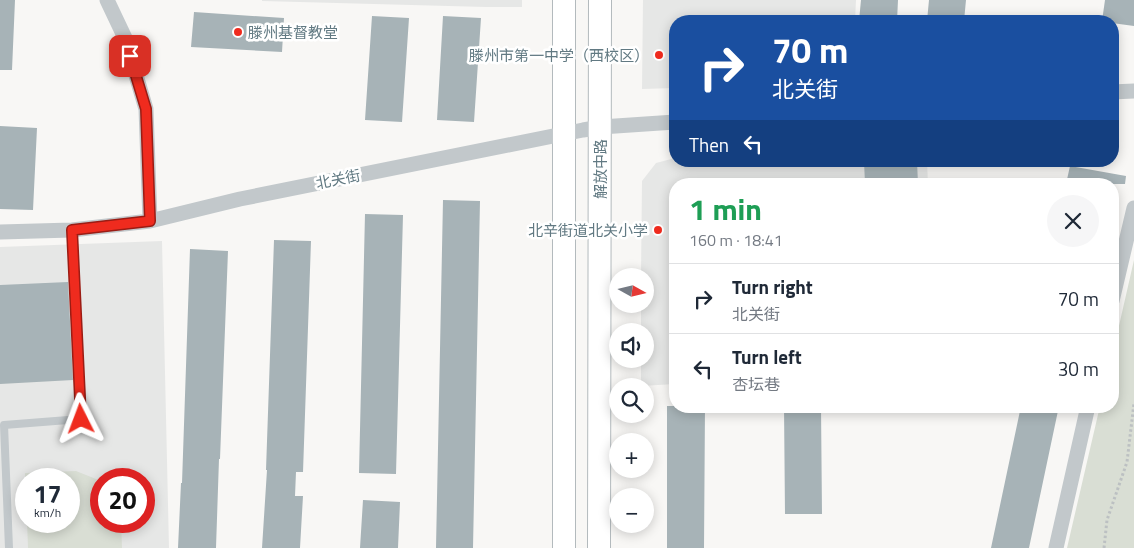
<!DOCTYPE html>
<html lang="en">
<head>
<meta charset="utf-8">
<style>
	:root { --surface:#fff; --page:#f6f6f7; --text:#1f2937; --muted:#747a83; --line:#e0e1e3 }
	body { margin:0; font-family:"Titillium Web","Noto Sans SC",sans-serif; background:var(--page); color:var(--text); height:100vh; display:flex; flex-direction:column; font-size:19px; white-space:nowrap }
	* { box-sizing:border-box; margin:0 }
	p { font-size:16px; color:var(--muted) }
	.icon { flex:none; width:28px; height:28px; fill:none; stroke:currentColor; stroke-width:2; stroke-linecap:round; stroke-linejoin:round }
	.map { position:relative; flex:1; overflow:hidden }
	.panel { position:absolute; left:669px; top:178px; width:450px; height:235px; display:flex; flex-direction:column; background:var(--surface); border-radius:20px; box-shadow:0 2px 12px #0003 }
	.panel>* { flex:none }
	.guide { position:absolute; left:669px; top:15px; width:450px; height:152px; border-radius:20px; box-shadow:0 2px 12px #0003; background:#1a4fa0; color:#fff; overflow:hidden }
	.needle { width:32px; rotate:98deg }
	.buttons { position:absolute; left:609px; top:268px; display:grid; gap:10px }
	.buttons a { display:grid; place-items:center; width:45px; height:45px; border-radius:50%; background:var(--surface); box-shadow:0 2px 12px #0003; font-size:25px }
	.speed { position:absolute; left:15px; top:468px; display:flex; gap:10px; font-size:25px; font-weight:700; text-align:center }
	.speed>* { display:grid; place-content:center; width:65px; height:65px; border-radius:50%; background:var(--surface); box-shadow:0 2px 12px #0003; line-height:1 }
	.speed small { font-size:12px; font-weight:400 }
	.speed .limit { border:8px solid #d22; background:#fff; color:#111 }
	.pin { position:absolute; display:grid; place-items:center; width:42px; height:42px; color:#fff; margin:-21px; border-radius:10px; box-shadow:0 2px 8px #0006 }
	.me { position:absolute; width:55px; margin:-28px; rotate:357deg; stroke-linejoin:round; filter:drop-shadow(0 0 4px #0008) }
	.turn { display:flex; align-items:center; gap:18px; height:105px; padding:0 20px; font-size:22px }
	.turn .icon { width:65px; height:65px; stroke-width:2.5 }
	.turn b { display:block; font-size:35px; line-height:42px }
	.then { display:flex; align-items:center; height:48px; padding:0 20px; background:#0003; gap:10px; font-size:19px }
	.round { display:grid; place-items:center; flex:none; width:52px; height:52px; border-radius:26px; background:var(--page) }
	.headline { display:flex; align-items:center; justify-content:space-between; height:85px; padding:0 20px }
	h1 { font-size:30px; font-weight:700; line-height:38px; color:#1e9e55 }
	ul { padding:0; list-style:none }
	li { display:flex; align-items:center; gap:15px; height:70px; padding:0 20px; border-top:1px solid var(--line) }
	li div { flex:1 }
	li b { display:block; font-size:19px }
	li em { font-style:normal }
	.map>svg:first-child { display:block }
</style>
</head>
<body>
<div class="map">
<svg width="1134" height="548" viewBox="0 0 1134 548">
	<rect width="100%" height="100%" fill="#f8f7f5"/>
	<path fill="#e6e7e6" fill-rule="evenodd" d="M 262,0 L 522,0 L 522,7 L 486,7 L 262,1 Z
		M 643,0 L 856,0 L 855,21 L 675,21 L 675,88 L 642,89 Z
		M 675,158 L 675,161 L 927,161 L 928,184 L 675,184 L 675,384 L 641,386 L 641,359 L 645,359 L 645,331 L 641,331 L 641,304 L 645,304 L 645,276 L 641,276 L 642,181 L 656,163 Z
		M 162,241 L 169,548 L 0,548 L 0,247 ZM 26,479 L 69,479 L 69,521 L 26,521 ZM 101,479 L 144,479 L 144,521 L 101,521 Z"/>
	<path fill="#d9ded4" d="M 675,212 L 675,322 L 673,317 L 671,234 Z
		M 1134,260 L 1134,548 L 1067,548 L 1100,406 L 1112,406 L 1113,352 Z
		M 76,471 L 101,481 L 101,521 L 121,521 L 122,548 L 28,548 L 27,521 L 69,521 L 69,479 L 26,479 L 26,507 L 25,473 Z"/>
	<path fill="#a7b3b7" d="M 0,0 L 15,0 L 12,70 L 0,70 Z
		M 861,0 L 898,0 L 897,21 L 859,21 Z
		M 929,0 L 966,0 L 964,21 L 927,21 Z
		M 1105,0 L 1134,0 L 1134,26 L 1112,23 L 1112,21 L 1102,21 Z
		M 194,12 L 284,18 L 282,52 L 191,47 Z
		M 372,16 L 409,18 L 402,122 L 365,120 Z
		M 443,16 L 481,18 L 474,122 L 437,120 Z
		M 0,126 L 37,128 L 33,210 L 0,209 Z
		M 864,161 L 917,161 L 918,184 L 865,184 Z
		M 1070,166 L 1126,176 L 1125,184 L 1066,184 Z
		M 443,200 L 480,201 L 473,548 L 436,548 Z
		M 365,214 L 403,215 L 396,474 L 359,473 Z
		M 274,240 L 311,241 L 303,472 L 296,472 L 295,496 L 303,496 L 300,548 L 262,548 L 267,470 L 266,470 Z
		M 190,249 L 228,251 L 220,459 L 219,459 L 216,548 L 178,548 L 181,483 L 182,483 Z
		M 68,282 L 73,380 L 0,384 L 0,285 Z
		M 667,406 L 705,406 L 704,548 L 667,548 Z
		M 784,406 L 821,406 L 822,514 L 785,514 Z
		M 1021,406 L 1059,406 L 1029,548 L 991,548 Z
		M 363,500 L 400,502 L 398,548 L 360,548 Z"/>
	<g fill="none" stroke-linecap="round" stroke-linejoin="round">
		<defs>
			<path id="primary" d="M 564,548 L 564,0
				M 599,548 L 600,0"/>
		</defs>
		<use href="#primary" stroke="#b3babd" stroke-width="24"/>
		<path stroke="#bcc0c2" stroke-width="3" stroke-dasharray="2.5 2.5" stroke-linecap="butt" d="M 1104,548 L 1107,520 L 1127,462 L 1134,403"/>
		<path stroke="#c2c8cb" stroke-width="8" d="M 9,548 L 4,425 L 81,419 L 72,230"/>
		<path stroke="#c2c8cb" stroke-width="15" d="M 107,0 L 125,38 L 146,109 L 150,221
			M 1112,92 L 1134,91
			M 0,232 L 72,230 L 150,221 L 240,199 L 583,130 L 601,127 L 675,122
			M 1112,301 L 1134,208
			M 1056,548 L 1088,406"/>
		<use href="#primary" stroke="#fff" stroke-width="22"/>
	</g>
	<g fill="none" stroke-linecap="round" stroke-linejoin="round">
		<defs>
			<path id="route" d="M 81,419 L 72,230 L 150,221 L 146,109 L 130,56"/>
		</defs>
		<use href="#route" stroke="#9b1c14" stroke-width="12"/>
		<use href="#route" stroke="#ef2b1e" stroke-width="9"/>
	</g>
	<g fill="#ef2b1e" stroke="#fff" stroke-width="2">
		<circle cx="238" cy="32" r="5"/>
		<circle cx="659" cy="55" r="5"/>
		<circle cx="658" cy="230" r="5"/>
	</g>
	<g text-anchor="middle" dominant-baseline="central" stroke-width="5" stroke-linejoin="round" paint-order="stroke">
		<g font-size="15" fill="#617982" stroke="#fff" text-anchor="end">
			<text x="248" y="32" text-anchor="start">滕州基督教堂</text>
			<text x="649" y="55">滕州市第一中学（西校区）</text>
			<text x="648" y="230">北辛街道北关小学</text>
		</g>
		<g font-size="15" fill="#617982" stroke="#fff">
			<text transform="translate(600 169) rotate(-90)">解放中路</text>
			<text transform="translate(338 179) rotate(-11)">北关街</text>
		</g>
	</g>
</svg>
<div class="buttons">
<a><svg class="needle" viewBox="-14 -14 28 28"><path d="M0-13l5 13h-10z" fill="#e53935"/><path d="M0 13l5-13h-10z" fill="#747a83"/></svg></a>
<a><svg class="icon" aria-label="sound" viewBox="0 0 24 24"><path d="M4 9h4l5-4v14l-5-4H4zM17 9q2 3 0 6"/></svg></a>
<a><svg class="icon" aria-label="search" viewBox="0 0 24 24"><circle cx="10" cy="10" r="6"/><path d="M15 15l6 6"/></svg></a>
<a>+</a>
<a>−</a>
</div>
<div class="speed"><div>17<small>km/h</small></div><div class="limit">20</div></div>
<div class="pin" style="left:130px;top:56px;background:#d93025"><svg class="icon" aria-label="arrive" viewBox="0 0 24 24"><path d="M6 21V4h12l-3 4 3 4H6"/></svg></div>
<svg class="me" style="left:81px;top:419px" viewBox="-20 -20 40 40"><path d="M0-17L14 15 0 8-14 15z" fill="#ef2b1e" stroke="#fff" stroke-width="4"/></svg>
<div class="guide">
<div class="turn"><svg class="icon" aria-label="right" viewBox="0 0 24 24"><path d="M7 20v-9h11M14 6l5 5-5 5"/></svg><div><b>70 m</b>北关街</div></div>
<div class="then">Then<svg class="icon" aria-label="left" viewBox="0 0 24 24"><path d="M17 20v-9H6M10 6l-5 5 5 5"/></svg></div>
</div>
<section class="panel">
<div class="headline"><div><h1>1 min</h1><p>160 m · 18:41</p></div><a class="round"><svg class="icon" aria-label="close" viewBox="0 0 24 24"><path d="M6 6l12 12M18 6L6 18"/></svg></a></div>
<ul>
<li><svg class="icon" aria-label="right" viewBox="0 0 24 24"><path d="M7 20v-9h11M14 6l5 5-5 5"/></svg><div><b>Turn right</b><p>北关街</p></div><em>70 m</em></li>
<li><svg class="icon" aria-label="left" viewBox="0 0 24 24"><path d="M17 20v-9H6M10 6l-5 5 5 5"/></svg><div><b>Turn left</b><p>杏坛巷</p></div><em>30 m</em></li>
</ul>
</section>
</div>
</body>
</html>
